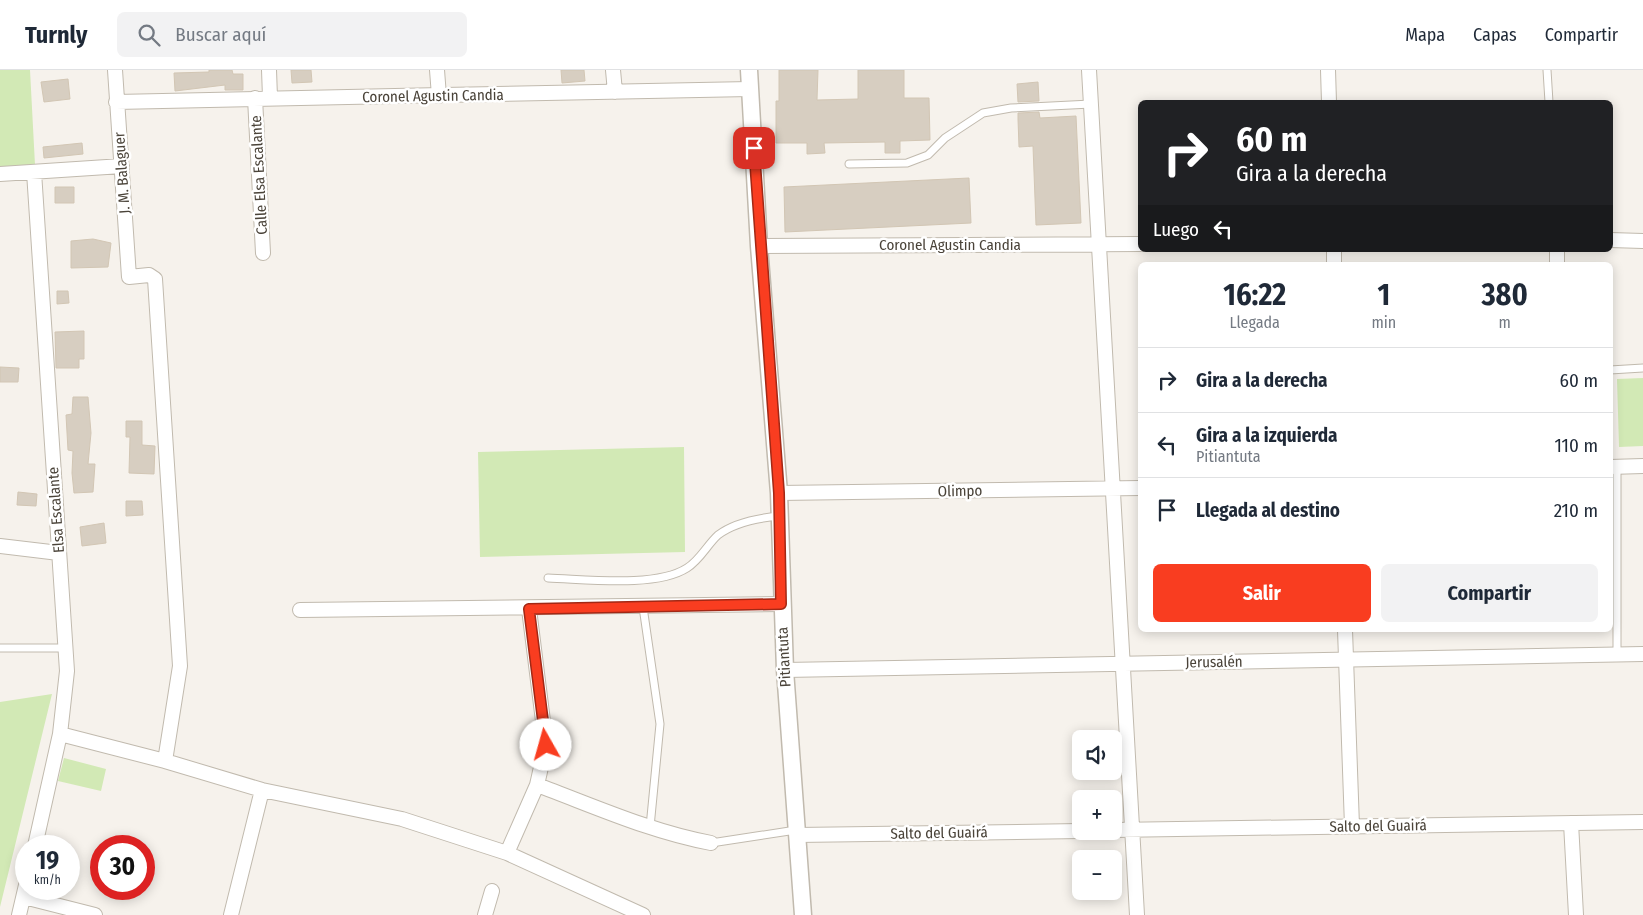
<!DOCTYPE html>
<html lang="es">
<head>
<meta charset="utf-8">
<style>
	:root { --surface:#fff; --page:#f2f2f3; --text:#1f2937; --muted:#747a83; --line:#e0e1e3; --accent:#f93d20 }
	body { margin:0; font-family:"Fira Sans Condensed",sans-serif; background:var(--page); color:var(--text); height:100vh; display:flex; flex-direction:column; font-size:19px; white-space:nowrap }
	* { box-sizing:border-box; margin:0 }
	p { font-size:16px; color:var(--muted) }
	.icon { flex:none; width:28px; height:28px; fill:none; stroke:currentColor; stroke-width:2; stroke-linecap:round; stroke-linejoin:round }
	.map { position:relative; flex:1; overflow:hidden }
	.side { position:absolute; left:1138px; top:192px; width:475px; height:370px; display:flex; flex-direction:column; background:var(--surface); border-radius:8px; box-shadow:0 2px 12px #0003 }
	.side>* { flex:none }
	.guide { position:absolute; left:1138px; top:30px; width:475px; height:152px; border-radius:8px; box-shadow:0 2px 12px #0003; background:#202124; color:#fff; overflow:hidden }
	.controls { position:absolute; left:1072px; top:660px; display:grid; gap:10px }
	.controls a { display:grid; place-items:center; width:50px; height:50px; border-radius:8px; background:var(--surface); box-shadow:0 2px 12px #0003; font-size:25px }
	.speed { position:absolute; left:15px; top:765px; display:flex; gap:10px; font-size:25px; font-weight:700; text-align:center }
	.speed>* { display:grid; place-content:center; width:65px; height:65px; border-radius:50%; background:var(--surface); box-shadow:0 2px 12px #0003; line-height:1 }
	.speed small { font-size:12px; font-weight:400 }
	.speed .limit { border:8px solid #d22; background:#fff; color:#111 }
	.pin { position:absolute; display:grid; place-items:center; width:42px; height:42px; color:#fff; margin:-21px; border-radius:10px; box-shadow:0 2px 8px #0006 }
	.me { position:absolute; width:55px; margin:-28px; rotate:353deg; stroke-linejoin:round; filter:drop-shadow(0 0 4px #0008) }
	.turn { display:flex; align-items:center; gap:18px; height:105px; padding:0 15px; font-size:22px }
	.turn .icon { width:65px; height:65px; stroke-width:2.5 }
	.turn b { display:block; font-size:35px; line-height:42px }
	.then { display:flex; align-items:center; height:48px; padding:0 15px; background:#0003; gap:10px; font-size:19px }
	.eta { display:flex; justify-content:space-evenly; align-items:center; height:85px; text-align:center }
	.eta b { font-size:30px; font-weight:700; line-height:35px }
	.cta { display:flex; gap:10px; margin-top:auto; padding:10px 15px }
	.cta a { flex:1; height:58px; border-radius:8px; background:var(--accent); color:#fff; font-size:20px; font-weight:700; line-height:58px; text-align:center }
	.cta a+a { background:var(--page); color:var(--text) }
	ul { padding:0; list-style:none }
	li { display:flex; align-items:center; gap:15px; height:65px; padding:0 15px; border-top:1px solid var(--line) }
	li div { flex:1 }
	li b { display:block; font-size:19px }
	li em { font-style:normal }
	header { display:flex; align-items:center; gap:30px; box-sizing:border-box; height:70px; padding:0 25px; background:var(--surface); border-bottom:1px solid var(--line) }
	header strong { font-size:24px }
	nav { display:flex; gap:28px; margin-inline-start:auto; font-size:18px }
	.search { width:350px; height:45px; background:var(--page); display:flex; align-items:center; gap:12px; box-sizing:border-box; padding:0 18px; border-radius:8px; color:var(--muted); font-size:19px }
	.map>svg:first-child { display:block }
</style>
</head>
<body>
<header>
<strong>Turnly</strong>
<div class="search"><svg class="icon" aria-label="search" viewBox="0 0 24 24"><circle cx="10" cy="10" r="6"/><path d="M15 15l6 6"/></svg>Buscar aquí</div>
<nav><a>Mapa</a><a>Capas</a><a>Compartir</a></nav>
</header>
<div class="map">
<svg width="1643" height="845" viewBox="0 0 1643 845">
	<rect width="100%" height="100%" fill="#f6f2ec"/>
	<path fill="#d2e9b5" d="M 0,0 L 30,0 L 35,95 L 0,97 Z
		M 1643,308 L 1643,376 L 1619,377 L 1617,309 Z
		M 684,377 L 685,482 L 480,487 L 478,382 Z
		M 52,624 L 0,837 L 0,632 Z
		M 64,688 L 106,699 L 101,721 L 58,711 Z"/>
	<path fill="#d7cec1" stroke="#d2c6b4" d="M 209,0 L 232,0 L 233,4 L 243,4 L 243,20 L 225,20 L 225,15 L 175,21 L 174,3 L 209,2 Z
		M 291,0 L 311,0 L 312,12 L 292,13 Z
		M 561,0 L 584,0 L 585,11 L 562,13 Z
		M 779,0 L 818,0 L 817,30 L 858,29 L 858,0 L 904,0 L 904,28 L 929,28 L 930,70 L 900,71 L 900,83 L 885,83 L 885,72 L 824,73 L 825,83 L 807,84 L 807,73 L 776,73 L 776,31 L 779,31 Z
		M 68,9 L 70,29 L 44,32 L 41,12 Z
		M 1038,12 L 1039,31 L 1018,32 L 1017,14 Z
		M 1039,42 L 1040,48 L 1076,46 L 1081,153 L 1036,155 L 1033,76 L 1019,77 L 1018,49 L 1018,43 Z
		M 82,73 L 83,84 L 44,88 L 43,77 Z
		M 969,108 L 971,153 L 785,162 L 784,117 Z
		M 55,117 L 74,117 L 74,133 L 55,133 Z
		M 93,169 L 111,173 L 108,197 L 71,198 L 71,171 Z
		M 57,221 L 68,221 L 69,233 L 57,234 Z
		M 84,261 L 84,289 L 79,289 L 79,298 L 56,298 L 55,262 Z
		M 0,297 L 19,298 L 18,312 L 0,312 Z
		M 73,327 L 88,327 L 91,363 L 88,394 L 95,394 L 93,422 L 74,423 L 72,403 L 73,381 L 68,380 L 66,345 L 72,344 Z
		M 126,351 L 142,351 L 142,375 L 155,376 L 154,404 L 129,403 L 130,367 L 126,367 Z
		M 18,422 L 37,424 L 36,436 L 17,435 Z
		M 126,431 L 142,431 L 143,445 L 126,446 Z
		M 104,453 L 106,473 L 82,476 L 80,457 Z"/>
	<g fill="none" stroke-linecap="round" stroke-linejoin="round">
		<defs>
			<path id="service" d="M 1547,0 L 1549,32
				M 849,94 L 907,93 L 928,85 L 945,68 L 983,43 L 1011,38 L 1091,34
				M 1610,300 L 1643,298
				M 1617,397 L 1617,585
				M 548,508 C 585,509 656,518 687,498 C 700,490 707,475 718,465 C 735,452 759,448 779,446
				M 643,537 L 660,654 L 650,757
				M 0,578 L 66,578
				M 711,773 L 796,760"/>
			<path id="minor" d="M 115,0 L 129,207 L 149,205 L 155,209 L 180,596 L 165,691
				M 269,0 L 270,27
				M 437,0 L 439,26
				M 613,0 L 615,22
				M 1089,0 L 1137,845
				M 1328,0 L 1329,32
				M 255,28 L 263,183
				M 116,32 C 327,26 539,24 750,19
				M 34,102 L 67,601 L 60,664 L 35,776
				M 0,104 L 122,96
				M 1610,170 L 1643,171
				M 759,176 L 1140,174
				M 1334,180 L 1334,195
				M 1557,180 L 1557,195
				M 1610,397 L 1643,396
				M 779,423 L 1140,418
				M 0,476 L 59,483
				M 300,540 L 781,534
				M 1345,560 L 1352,756
				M 785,600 L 1643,584
				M 60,664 L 165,691 L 262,720 L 402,749 L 507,783 L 643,845
				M 537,715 C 594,736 651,762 711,773
				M 1571,753 L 1576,845
				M 1114,760 L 1643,752
				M 797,765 L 1081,761
				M 507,783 L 537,715 L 546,675 L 529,539
				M 24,827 L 95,845
				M 19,845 L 26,815
				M 231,845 L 262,720
				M 485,845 L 492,821"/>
			<path id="tertiary" d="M 749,0 L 759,176 L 779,423 L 785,600 L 803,845"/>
		</defs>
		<use href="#service" stroke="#c1baae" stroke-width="9"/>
		<use href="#minor" stroke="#c1baae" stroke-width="16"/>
		<use href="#tertiary" stroke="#c1baae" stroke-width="19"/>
		<use href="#service" stroke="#fff" stroke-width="7"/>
		<use href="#minor" stroke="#fff" stroke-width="14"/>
		<use href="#tertiary" stroke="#fff" stroke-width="16"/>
	</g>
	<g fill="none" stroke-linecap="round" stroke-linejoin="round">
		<defs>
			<path id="route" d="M 546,675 L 529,539 L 781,534 L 779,423 L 754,78"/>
		</defs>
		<use href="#route" stroke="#a22815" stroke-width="12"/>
		<use href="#route" stroke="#f93d20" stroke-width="9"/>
	</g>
	<g text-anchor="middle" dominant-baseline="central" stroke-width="5" stroke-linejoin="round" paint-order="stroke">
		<g font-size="15" fill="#4a4339" stroke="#fff">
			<text transform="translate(433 26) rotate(-1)">Coronel Agustin Candia</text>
			<text transform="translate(122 103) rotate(-94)">J. M. Balaguer</text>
			<text transform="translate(259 105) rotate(-93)">Calle Elsa Escalante</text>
			<text x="950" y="175">Coronel Agustin Candia</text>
			<text transform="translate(960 421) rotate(-1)">Olimpo</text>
			<text transform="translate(56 440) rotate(-94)">Elsa Escalante</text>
			<text transform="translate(784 587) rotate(-93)">Pitiantuta</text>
			<text transform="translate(1214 592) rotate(-1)">Jerusalén</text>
			<text transform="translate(1378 756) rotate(-1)">Salto del Guairá</text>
			<text transform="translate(939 763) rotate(-1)">Salto del Guairá</text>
		</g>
	</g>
</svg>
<div class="controls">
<a><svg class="icon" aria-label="sound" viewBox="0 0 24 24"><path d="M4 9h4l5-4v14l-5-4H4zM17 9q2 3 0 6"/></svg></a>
<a>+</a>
<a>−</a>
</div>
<div class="speed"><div>19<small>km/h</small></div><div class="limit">30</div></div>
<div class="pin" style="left:754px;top:78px;background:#d93025"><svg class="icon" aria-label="arrive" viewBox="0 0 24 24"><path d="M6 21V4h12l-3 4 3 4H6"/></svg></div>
<svg class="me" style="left:546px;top:675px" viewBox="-20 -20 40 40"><circle r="19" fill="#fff"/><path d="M0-13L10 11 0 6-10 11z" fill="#f93d20"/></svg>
<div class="guide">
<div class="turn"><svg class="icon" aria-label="right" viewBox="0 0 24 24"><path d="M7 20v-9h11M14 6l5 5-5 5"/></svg><div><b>60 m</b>Gira a la derecha</div></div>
<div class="then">Luego<svg class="icon" aria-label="left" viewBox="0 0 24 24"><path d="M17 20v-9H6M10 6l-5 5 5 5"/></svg></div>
</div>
<section class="side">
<div class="eta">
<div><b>16:22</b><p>Llegada</p></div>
<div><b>1</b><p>min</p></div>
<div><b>380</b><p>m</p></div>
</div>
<ul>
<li><svg class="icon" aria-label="right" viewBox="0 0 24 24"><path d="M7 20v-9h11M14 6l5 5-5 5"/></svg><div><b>Gira a la derecha</b></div><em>60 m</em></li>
<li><svg class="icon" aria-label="left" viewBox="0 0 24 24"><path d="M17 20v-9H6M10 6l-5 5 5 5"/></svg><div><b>Gira a la izquierda</b><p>Pitiantuta</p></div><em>110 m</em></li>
<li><svg class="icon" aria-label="arrive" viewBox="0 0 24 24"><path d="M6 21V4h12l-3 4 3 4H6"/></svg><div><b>Llegada al destino</b></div><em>210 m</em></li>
</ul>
<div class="cta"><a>Salir</a><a>Compartir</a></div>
</section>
</div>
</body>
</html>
